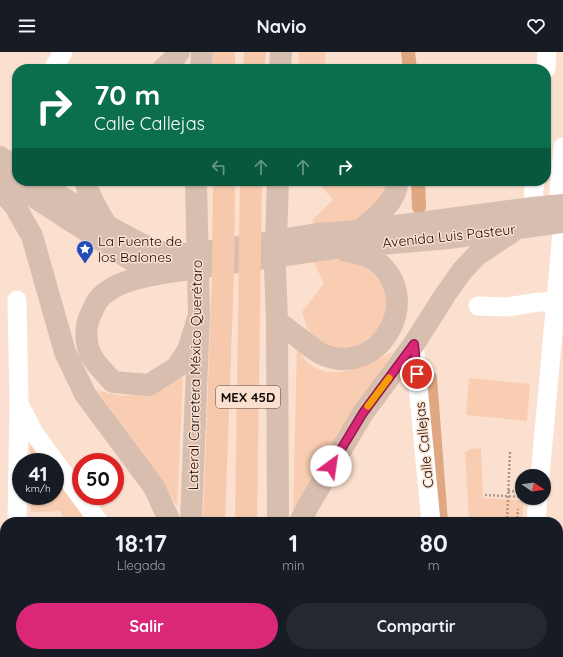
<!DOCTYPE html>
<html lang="es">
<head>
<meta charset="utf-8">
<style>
	:root { --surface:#171b24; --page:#242831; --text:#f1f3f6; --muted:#9ea1a6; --accent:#db2777 }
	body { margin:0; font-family:Quicksand,sans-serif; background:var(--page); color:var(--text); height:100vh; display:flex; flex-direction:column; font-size:15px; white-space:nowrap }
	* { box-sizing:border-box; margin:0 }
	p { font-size:13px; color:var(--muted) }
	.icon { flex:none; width:22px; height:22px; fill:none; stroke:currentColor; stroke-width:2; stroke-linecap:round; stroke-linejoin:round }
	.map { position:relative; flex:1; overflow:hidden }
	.sheet { position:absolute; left:0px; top:465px; width:563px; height:140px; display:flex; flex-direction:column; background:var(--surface); border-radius:16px 16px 0 0; box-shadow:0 1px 3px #0004 }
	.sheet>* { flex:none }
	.guide { position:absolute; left:12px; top:12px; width:539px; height:122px; border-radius:16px; box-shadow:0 1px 3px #0004; background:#0b6e4f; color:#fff; overflow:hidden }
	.needle { width:26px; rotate:103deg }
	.buttons { position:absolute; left:515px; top:417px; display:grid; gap:8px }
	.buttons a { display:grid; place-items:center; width:36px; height:36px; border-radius:50%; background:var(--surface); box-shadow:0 1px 3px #0004; font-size:20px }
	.speed { position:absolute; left:12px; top:401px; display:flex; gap:8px; font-size:20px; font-weight:700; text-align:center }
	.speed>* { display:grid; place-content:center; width:52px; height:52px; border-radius:50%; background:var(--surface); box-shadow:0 1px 3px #0004; line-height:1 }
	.speed small { font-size:10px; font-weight:400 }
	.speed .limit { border:6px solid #d22; background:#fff; color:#111 }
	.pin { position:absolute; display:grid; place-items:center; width:34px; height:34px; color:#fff; margin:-17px; border:2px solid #fff; border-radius:50%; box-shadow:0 1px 4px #0007 }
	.me { position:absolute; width:44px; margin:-22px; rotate:31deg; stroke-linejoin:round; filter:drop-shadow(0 0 3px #0008) }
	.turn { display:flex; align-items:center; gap:14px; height:84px; padding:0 16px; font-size:18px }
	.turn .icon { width:52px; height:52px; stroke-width:2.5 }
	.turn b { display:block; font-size:28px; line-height:34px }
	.lanes { display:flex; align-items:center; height:38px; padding:0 16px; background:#0003; justify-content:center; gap:20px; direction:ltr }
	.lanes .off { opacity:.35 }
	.eta { display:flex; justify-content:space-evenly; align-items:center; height:68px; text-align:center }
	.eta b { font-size:24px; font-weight:700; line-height:28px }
	.action { display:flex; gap:8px; margin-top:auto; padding:8px 16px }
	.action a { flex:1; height:46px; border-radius:24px; background:var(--accent); color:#fff; font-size:16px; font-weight:700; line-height:46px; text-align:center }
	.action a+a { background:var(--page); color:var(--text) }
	header { display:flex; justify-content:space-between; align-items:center; height:52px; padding:0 16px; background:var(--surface); font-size:18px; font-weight:700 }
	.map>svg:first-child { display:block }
</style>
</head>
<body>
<header><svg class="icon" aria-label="menu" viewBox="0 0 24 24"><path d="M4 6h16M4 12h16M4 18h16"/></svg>Navio<svg class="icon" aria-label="heart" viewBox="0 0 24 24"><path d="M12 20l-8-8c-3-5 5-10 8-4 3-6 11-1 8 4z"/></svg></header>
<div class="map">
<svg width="563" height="605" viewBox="0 0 563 605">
	<rect width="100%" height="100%" fill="#fbe0d0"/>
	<path fill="#f9cdb2" d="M 299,0 L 325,0 L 326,17 L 298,17 Z
		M 317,129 L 398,129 L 377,165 L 317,182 L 312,168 L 333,148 Z
		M 311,205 L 350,209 L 362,212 L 372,221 L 382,232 L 387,245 L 382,275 L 357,296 L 340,297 L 327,293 L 315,285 L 307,276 L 302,260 L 324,231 Z
		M 297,295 C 300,300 304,307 308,311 C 334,332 367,312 393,300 L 350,367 L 293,462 Z
		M 183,325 L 177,454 L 97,338 C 104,340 111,342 118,343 C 141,346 163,335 183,325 Z
		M 469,326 L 530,332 L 527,369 L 466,363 Z
		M 30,381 L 52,410 L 30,410 Z
		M 481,396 L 483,446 L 524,448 L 522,470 L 469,470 L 465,400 L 470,397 Z
		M 55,414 L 92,463 L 63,467 L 61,459 L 31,460 L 30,444 L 55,444 Z
		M 478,600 L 515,600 L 515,605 L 478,605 Z"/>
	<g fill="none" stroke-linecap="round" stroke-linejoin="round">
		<path stroke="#dfa782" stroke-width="14" d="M 408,0 L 410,17
			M 418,129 L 419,155
			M 430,326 L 441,470
			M 452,600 L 452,605"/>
		<path stroke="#ad988c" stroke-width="2.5" stroke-dasharray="2 2" stroke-linecap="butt" d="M 508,439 L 522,440
			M 485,443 L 522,445
			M 507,470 L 510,399
			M 517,470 L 518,457
			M 509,605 L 509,600"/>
		<path stroke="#fff" stroke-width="19" d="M 53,17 L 63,0
			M 546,17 L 547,0
			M 558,154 L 563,95
			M 532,156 L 535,129
			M 478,254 L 507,255 L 539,250 L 556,250
			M 414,292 L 431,470
			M 19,352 L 34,381 L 99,470
			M 540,424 L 563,170
			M 17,470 L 19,351 L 17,248
			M 536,470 L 538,446
			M 442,600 L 442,605
			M 526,602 L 563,605
			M 124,605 L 138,600"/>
		<path stroke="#d7beaf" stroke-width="22" d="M 163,17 L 174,7 L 179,0
			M 201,17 L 202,0
			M 280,17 L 281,0
			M 0,105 L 17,116
			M 0,123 L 133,209 L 166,219
			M 37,129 L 107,174 L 143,193 L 160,200 L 185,202 L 219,198 L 317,182 L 359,179 L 532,156 L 563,153
			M 85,129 C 89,144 96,156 104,169
			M 0,137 L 15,154 L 32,184 L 65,300 L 85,342 L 154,435 L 170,470
			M 359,179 C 376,165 395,152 398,129
			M 199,263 L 188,298 L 177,315 L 149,333 L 113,330 C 105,321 95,312 90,301 C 85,289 85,273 91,262 C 93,258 95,252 98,248 C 113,229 147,224 169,220 L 335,196 L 449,186 L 563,170
			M 277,269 C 284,275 292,280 299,286 C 308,292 314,299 324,303 C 380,326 424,246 377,210 C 369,203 357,201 346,199
			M 191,470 L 199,263 L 196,129
			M 278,470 L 277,269 L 275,216 L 278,129
			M 300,470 L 308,454 L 363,361 L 414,292 L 445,243 L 462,219 L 477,203 L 512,180
			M 184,605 L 184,600
			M 271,605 L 271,600"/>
		<path stroke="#f6c9ad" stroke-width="22" d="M 224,17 L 224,0
			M 254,17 L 255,0
			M 214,470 L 223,222 L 224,129
			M 246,470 L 251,129
			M 200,605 L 201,600
			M 244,605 L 244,600"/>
	</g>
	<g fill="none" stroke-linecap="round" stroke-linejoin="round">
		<defs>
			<path id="route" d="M 331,414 L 363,361 L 414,292 L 417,322"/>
		</defs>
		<use href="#route" stroke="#8e194d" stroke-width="10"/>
		<use href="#route" stroke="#db2777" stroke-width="7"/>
		<path stroke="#f59e0b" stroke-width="7" d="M 368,354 L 389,326"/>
	</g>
	<defs>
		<symbol id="sight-pin" viewBox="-11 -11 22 30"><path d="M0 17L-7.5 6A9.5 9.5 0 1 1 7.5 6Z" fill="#214cb9" stroke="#fbe0d0"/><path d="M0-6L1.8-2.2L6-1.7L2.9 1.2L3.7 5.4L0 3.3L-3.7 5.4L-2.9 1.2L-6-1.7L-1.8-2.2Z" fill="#fff"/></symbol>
	</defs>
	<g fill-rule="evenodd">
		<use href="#sight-pin" x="75" y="187" width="20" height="27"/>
	</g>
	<g text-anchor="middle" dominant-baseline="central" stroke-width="3" stroke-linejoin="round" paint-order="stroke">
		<rect fill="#fbe0d0" stroke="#594a43" stroke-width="1" x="216" y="334" width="64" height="22" rx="3"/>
		<g font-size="13" font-weight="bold" fill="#130a06">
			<text x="248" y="345">MEX 45D</text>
		</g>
		<g font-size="14" fill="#130a06" stroke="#fbe0d0">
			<text transform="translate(449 184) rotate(-6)">Avenida Luis Pasteur</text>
			<text transform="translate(195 323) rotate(-89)">Lateral Carretera México Querétaro</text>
			<text transform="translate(424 393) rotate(-96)">Calle Callejas</text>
		</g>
		<g font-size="14" fill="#130a06" stroke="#fbe0d0" text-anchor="start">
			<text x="98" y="189">La Fuente de<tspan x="98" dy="16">los Balones</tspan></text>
		</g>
	</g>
</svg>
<div class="buttons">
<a><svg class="needle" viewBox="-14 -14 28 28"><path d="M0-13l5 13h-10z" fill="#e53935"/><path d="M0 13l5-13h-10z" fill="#9ea1a6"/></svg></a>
</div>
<div class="speed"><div>41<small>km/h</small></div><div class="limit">50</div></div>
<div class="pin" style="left:417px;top:322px;background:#d93025"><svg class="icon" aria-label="arrive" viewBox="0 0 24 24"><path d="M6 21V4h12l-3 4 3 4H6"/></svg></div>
<svg class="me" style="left:331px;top:414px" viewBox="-20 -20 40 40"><circle r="19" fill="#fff"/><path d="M0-13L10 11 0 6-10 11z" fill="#db2777"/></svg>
<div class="guide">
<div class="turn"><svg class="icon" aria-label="right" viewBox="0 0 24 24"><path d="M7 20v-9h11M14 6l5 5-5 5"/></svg><div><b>70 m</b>Calle Callejas</div></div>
<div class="lanes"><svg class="icon off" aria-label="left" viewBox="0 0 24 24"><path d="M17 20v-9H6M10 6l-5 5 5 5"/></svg><svg class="icon off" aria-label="ahead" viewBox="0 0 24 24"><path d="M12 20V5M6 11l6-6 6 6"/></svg><svg class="icon off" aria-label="ahead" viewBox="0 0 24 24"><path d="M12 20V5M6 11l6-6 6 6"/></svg><svg class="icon" aria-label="right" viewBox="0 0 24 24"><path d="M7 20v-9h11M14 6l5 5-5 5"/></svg></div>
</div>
<section class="sheet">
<div class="eta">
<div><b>18:17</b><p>Llegada</p></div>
<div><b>1</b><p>min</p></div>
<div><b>80</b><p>m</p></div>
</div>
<div class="action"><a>Salir</a><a>Compartir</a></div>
</section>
</div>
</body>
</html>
